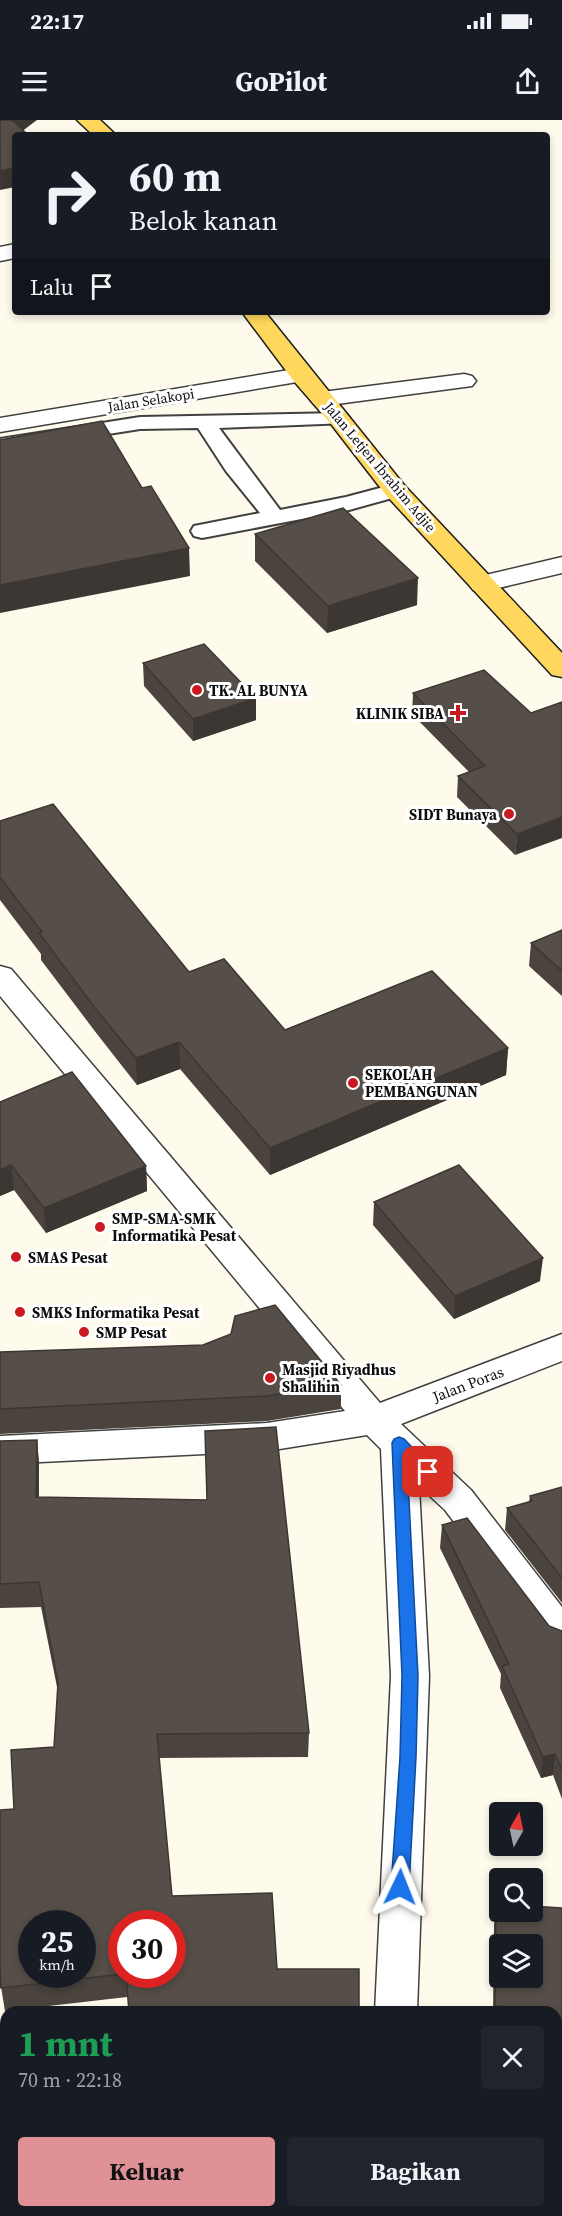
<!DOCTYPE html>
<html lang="id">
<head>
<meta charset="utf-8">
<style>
	:root { --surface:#171b24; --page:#20242c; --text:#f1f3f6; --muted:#9ea1a6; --accent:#df9196 }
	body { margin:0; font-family:"Source Serif 4",serif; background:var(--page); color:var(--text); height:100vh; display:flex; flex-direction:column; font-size:22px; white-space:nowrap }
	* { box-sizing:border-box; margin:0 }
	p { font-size:20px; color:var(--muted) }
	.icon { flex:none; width:33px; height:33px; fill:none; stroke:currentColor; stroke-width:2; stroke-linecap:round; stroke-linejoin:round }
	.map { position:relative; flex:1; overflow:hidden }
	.details { position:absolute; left:0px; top:1886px; width:562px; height:212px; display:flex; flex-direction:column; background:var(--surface); border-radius:18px 18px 0 0; box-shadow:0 3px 9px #0003 }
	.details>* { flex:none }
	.guide { position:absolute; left:12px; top:12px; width:538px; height:183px; border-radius:6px; box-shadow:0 3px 9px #0003; background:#171b24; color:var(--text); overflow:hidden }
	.needle { width:39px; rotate:9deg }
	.tools { position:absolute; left:489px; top:1682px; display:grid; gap:12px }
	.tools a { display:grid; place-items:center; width:54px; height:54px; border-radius:6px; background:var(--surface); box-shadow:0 3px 9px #0003; font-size:30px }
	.speed { position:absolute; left:18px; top:1790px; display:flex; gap:12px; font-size:30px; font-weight:700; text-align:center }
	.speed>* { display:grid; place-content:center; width:78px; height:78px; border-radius:50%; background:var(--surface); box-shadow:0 3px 9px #0003; line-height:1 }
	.speed small { font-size:15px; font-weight:400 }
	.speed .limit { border:9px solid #d22; background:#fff; color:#111 }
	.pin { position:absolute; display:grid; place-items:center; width:51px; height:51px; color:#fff; margin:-26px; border-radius:12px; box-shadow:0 3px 9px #0006 }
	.me { position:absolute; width:66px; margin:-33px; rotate:2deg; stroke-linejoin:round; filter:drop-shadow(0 0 4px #0008) }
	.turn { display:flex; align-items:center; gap:21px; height:126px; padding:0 18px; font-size:27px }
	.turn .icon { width:78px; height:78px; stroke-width:2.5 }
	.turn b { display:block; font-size:42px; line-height:51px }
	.then { display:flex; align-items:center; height:57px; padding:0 18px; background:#0003; gap:12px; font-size:22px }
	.round { display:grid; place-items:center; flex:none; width:63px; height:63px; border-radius:6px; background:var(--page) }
	.summary { display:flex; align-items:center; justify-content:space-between; height:102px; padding:0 18px }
	h1 { font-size:36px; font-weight:700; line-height:45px; color:#1e9e55 }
	.cta { display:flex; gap:12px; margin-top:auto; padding:12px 18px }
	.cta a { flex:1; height:69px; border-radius:6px; background:var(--accent); color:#111; font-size:24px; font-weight:700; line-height:69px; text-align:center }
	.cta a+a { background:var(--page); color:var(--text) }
	.status { display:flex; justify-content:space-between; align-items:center; height:42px; padding:0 30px; background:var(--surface); direction:ltr }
	.status svg { height:16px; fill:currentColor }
	header { display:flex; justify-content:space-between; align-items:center; height:78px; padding:0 18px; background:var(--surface); font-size:27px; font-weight:700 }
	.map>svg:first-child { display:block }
</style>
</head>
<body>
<div class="status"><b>22:17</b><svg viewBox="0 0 49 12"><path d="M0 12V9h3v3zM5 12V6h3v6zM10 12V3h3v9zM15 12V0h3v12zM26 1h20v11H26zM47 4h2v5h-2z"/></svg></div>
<header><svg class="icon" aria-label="menu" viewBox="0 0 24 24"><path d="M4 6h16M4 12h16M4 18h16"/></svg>GoPilot<svg class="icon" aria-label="share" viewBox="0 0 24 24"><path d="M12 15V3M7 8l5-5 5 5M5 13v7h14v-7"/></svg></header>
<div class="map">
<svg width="562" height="2096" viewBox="0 0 562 2096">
	<rect width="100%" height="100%" fill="#fffbec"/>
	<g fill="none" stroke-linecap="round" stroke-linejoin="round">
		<defs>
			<path id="lane" d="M 340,293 L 347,295 L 350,299 L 347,303 L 219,308 L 280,390 L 346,377 L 395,364 L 403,365 L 406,370 L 403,375 L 349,390 L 202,418 L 194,416 L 191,411 L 194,406 L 260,393 L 226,351 L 198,308 L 140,309 L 0,331 L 0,319 L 140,297 Z"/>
			<path id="street" d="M 15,124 L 15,138 L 0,141 L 0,127 Z
				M 301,248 L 309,250 L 313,255 L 309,260 L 0,312 L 0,298 Z
				M 464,254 L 472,256 L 476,261 L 472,266 L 322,286 L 314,284 L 310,279 L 314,274 L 322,272 Z
				M 562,437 L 562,453 L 482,472 L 473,470 L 469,464 L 473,458 Z
				M 0,846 L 11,849 L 380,1283 L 562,1214 L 562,1241 L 401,1304 L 471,1370 L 562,1487 L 562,1532 L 548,1527 L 445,1390 L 419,1366 L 429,1556 L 417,1892 L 375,1892 L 391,1556 L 381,1329 L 367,1315 L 267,1331 L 0,1344 L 0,1316 L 267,1303 L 345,1291 L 0,876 Z
				M 189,2091 L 401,2091 L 398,2096 L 192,2096 Z"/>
			<path id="primary" d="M 77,0 L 100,0 L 116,15 L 93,15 Z
				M 242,192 L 265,192 L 404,365 L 562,533 L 562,557 L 552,555 L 386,375 L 331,304 L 293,260 Z"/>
		</defs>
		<use href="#lane" stroke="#404040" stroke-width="4"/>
		<use href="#street" stroke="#404040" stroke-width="3"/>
		<use href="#primary" stroke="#1e1e1e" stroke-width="3"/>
		<use href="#lane" fill="#fff" fill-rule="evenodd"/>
		<use href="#street" fill="#fff" fill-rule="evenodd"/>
		<use href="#primary" fill="#ffd75c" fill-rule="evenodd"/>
	</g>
	<path fill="#4a433e" d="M 255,414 L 417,485 L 327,513 L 255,441 Z
		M 143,543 L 256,578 L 256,600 L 193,621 L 144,566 Z
		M 413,573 L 531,593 L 515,735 L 457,677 L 458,656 L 469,652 L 412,594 Z
		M 0,701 L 189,852 L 285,910 L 508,928 L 506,955 L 270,1055 L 180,949 L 137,965 L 97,914 L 41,840 L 41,834 L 0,780 Z
		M 562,810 L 562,876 L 529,846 L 531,823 Z
		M 0,982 L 146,1046 L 147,1071 L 46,1113 L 14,1070 L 0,1076 Z
		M 374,1082 L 540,1161 L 454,1199 L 373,1105 Z
		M 0,1232 L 341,1265 L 341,1289 L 267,1301 L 0,1314 Z
		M 37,1320 L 39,1344 L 39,1377 L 309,1613 L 308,1637 L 159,1638 L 127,1877 L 5,1891 L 1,1867 L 0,1868 L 0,1690 L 14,1689 L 54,1627 L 58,1572 L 41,1487 L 0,1488 L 0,1321 Z
		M 562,1367 L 562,1483 L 505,1410 L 507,1388 L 529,1382 L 530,1376 Z
		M 442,1405 L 549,1506 L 562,1511 L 562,1679 L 553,1655 L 541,1658 L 500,1568 L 501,1554 L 440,1428 Z
		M 496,1784 L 562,1788 L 562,2055 L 557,2055 L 556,2051 L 556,1892 L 493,1892 L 494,1805 Z
		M 85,2091 L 195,2091 L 195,2096 L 86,2096 Z"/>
	<path fill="#3c3732" d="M 11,0 L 37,0 L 17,15 Z
		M 15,48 L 15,67 L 0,70 L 0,51 Z
		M 189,428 L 190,456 L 0,493 L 0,465 Z
		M 418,458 L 417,485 L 327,513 L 328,486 Z
		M 256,578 L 256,600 L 193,621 L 193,599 Z
		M 562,697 L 562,718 L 515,735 L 517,714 Z
		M 179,922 L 180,949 L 137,965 L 136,938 Z
		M 508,928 L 506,955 L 270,1055 L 270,1028 Z
		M 11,1045 L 14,1070 L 0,1076 L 0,1050 Z
		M 146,1046 L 147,1071 L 46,1113 L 44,1088 Z
		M 543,1138 L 540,1161 L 454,1199 L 455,1176 Z
		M 37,1320 L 39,1344 L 38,1401 L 36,1377 Z
		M 555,1634 L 553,1655 L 541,1658 L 543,1637 Z"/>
	<path fill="#564e48" stroke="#3c3732" stroke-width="1.5" fill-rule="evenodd" d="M 0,0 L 12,0 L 28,15 L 15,15 L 15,48 L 0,51 Z
		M 102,301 L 142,368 L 151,366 L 189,428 L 0,465 L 0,320 Z
		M 343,388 L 418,458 L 328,486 L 255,414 Z
		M 204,524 L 256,578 L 193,599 L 143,543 Z
		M 484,550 L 531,593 L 562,582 L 562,697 L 517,714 L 458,656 L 485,646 L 413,573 Z
		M 53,684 L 189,852 L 224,839 L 285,910 L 432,851 L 508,928 L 270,1028 L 179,922 L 136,938 L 95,888 L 39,813 L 42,812 L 0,757 L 0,701 Z
		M 562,810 L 562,851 L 531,823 Z
		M 72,952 L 146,1046 L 44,1088 L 11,1045 L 0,1050 L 0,982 Z
		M 459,1045 L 543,1138 L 455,1176 L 374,1082 Z
		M 275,1185 L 341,1265 L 267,1276 L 0,1289 L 0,1232 L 203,1225 L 231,1214 L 235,1196 Z
		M 276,1307 L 309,1613 L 157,1614 L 172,1776 L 272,1773 L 277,1849 L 359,1849 L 359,1892 L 129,1892 L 126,1854 L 172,1854 L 172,1803 L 122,1803 L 122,1854 L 1,1868 L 0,1849 L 0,1690 L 14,1689 L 11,1630 L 54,1627 L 58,1563 L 39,1462 L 0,1464 L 0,1321 L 37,1320 L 36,1377 L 207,1380 L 205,1311 ZM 32,1803 L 82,1803 L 82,1854 L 32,1854 Z
		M 562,1367 L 562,1458 L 507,1388 L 532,1381 L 530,1376 Z
		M 467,1398 L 549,1506 L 562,1511 L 562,1650 L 555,1634 L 543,1637 L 502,1546 L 509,1544 L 442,1405 Z
		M 496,1784 L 500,1784 L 500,1791 L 532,1791 L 532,1786 L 562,1788 L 562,2036 L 560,2036 L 556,2018 L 556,1892 L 530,1892 L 529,1888 L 495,1886 ZM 500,1824 L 532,1824 L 532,1857 L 500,1857 Z
		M 93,2091 L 195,2091 L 195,2096 L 93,2096 Z"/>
	<path fill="#1a73e8" stroke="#114b97" stroke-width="1.5" d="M 399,1317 L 404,1319 L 436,1352 L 434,1356 L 423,1356 L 407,1341 L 418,1556 L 416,1637 L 409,1767 L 406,1772 L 400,1774 L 394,1772 L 391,1767 L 400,1637 L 402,1556 L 392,1323 L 394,1319 Z"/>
	<g fill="#c91921" stroke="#fff" stroke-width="2">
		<circle cx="197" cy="570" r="6"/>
		<path d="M455 584h6v6h6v6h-6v6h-6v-6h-6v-6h6z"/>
		<circle cx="509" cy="694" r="6"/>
		<circle cx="353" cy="963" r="6"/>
		<circle cx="100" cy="1107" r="6"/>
		<circle cx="16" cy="1137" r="6"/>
		<circle cx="20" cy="1192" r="6"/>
		<circle cx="84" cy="1212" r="6"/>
		<circle cx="270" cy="1258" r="6"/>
	</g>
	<g text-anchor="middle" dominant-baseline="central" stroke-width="6" stroke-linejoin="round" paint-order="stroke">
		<g font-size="14" fill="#0d0d0d" stroke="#fff">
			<text transform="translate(151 280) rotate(-9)">Jalan Selakopi</text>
			<text transform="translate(380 347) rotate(50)">Jalan Letjen Ibrahim Adjie</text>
		</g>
		<g font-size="15" font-weight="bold" fill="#0d0d0d" stroke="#fff" text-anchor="start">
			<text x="209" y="570">TK. AL BUNYA</text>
			<text x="444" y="593" text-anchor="end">KLINIK SIBA</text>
			<text x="497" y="694" text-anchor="end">SIDT Bunaya</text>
			<text x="365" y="954">SEKOLAH<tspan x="365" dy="17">PEMBANGUNAN</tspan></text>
			<text x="112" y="1098">SMP-SMA-SMK<tspan x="112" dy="17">Informatika Pesat</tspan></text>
			<text x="28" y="1137">SMAS Pesat</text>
			<text x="32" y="1192">SMKS Informatika Pesat</text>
			<text x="96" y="1212">SMP Pesat</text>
			<text x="282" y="1249">Masjid Riyadhus<tspan x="282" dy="17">Shalihin</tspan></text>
		</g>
		<g font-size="15" fill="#0d0d0d" stroke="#fff">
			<text transform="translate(468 1264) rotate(-21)">Jalan Poras</text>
		</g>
	</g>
</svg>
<div class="tools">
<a><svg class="needle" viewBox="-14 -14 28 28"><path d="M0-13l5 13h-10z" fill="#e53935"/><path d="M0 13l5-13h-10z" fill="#9ea1a6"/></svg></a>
<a><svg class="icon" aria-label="search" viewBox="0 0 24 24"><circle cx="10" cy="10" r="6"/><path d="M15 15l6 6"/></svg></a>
<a><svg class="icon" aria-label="layers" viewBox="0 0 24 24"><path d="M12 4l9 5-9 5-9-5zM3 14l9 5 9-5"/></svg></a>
</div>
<div class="speed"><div>25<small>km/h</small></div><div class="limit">30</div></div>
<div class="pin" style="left:428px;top:1352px;background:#d93025"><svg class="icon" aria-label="arrive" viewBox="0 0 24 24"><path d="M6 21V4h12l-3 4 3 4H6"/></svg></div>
<svg class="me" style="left:400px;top:1767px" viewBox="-20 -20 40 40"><path d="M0-17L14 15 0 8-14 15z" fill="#1a73e8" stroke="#fff" stroke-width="4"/></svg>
<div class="guide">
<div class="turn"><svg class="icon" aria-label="right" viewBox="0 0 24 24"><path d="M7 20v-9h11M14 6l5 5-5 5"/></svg><div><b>60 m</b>Belok kanan</div></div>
<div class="then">Lalu<svg class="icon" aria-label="arrive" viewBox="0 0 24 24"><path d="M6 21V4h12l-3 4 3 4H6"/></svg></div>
</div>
<section class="details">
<div class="summary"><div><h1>1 mnt</h1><p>70 m · 22:18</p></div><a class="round"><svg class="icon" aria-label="close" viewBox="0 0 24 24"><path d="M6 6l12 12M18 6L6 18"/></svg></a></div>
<div class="cta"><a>Keluar</a><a>Bagikan</a></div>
</section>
</div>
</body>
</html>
